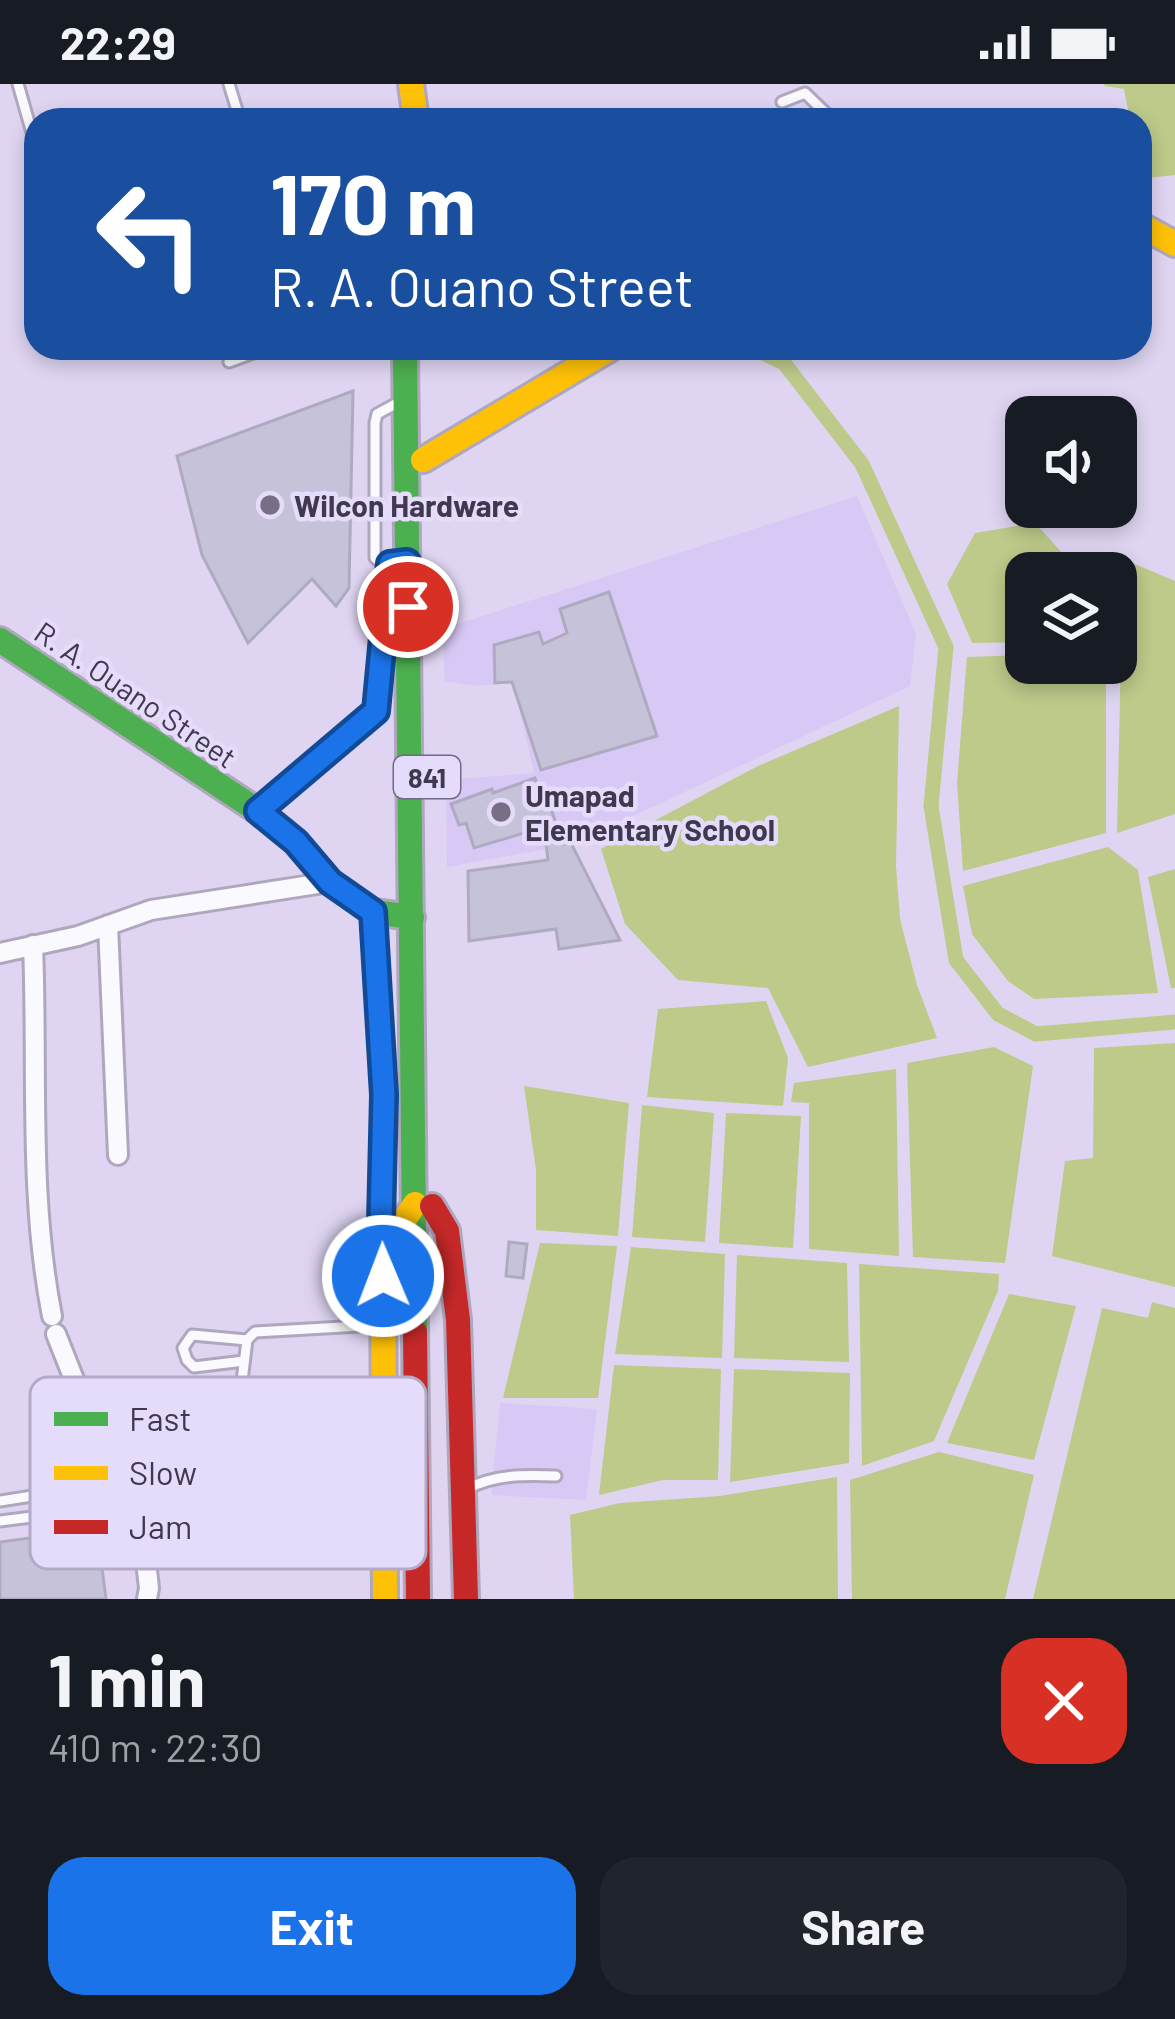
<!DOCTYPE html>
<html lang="en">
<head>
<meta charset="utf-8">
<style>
	:root { --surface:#171b24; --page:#20242c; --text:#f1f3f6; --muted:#9ea1a6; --accent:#1a73e8 }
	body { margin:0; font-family:Barlow,sans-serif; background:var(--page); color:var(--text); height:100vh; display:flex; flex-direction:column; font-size:45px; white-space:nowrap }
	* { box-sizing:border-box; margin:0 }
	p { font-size:39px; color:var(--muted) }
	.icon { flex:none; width:66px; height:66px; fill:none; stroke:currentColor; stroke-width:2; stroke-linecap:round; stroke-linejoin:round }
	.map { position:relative; height:1515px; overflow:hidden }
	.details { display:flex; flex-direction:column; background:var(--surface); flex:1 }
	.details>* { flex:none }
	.hud { position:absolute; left:24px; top:24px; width:1128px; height:252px; border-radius:36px; box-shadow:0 6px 18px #0003; background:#1a4fa0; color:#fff; overflow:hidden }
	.controls { position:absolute; left:1005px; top:312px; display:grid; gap:24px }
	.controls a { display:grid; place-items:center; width:132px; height:132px; border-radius:24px; background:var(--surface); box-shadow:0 6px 18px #0003; font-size:60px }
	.pin { position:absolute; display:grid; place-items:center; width:102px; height:102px; color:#fff; margin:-51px; border:6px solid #fff; border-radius:50%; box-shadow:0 3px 12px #0007 }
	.me { position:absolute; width:132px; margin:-66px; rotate:359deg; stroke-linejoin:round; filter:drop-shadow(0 0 9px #0008) }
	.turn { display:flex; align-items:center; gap:42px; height:252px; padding:0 48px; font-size:54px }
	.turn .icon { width:156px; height:156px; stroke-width:2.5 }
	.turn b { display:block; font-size:84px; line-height:102px }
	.round { display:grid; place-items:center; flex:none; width:126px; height:126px; border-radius:36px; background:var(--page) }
	.summary { display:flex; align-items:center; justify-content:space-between; height:204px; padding:0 48px }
	h1 { font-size:72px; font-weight:700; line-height:90px }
	.primary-button { display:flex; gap:24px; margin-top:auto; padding:24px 48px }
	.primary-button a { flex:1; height:138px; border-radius:36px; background:var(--accent); color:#fff; font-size:48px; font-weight:700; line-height:138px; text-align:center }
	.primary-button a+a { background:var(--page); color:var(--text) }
	.status { display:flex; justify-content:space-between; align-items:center; height:84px; padding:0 60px; background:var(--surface); direction:ltr }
	.status svg { height:33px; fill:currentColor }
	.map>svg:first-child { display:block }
</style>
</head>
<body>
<div class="status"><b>22:29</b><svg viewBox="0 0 49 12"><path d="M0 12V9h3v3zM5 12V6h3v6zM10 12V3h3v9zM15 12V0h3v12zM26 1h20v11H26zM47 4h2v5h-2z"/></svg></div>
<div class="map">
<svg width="1175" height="1515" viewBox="0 0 1175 1515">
	<rect width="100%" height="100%" fill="#dfd5f2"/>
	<path fill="#d8c8f6" d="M 857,412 L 916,550 L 910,602 L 574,760 L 447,783 L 446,696 L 534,689 L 513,598 L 478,602 L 445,597 L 442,545 Z
		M 500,1319 L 597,1325 L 586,1416 L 491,1411 Z"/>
	<path fill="#bdca8a" d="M 1104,0 L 1175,0 L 1175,91 L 1140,95 L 1140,36 L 1130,36 L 1124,5 L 1105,2 Z
		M 1035,439 L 1064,471 L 1109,479 L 1109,489 L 1026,489 L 1026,558 L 972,559 L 947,500 L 975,449 Z
		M 1123,475 L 1175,497 L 1175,730 L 1117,749 Z
		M 1026,571 L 1026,579 L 1106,579 L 1106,749 L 963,787 L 957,699 L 967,573 Z
		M 899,622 L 896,782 L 900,835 L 917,901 L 937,954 L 808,983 L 768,904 L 678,896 L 625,840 L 601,765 L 758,682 Z
		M 1108,763 L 1138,786 L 1158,909 L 1034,915 L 1008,897 L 972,850 L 963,802 Z
		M 1175,785 L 1175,904 L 1171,904 L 1148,793 Z
		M 766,917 L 788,974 L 783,1022 L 647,1013 L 658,925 Z
		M 1175,959 L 1175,1203 L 1052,1172 L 1065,1077 L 1093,1074 L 1094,964 Z
		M 994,963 L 1033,982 L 1005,1179 L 913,1173 L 907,979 Z
		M 896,985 L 899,1172 L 809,1165 L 809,1019 L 791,1018 L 794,999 Z
		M 524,1002 L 629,1019 L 618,1152 L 536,1146 L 536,1086 Z
		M 642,1021 L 714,1029 L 705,1158 L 632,1153 Z
		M 726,1029 L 801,1032 L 793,1164 L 719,1159 Z
		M 540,1159 L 617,1162 L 598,1314 L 503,1314 Z
		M 631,1163 L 725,1170 L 722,1274 L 615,1270 Z
		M 737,1171 L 847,1179 L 849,1278 L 734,1274 Z
		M 859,1180 L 999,1190 L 998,1207 L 934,1357 L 862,1382 Z
		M 1009,1210 L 1076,1222 L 1034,1376 L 947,1359 Z
		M 1152,1218 L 1175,1224 L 1175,1515 L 1033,1515 L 1102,1224 L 1148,1234 Z
		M 614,1281 L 721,1285 L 718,1396 L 663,1396 L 599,1411 Z
		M 734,1285 L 850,1289 L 849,1379 L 730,1398 Z
		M 939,1368 L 1034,1391 L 1005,1515 L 852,1515 L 850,1396 Z
		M 837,1393 L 838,1515 L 574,1515 L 570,1431 L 620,1419 L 720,1412 Z"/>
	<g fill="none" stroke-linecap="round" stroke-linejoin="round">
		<path stroke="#bdca8a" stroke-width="15" d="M 753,264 L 784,279 L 862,380 L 946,563 L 931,722 L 956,876 L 998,930 L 1036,950 L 1175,938"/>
	</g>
	<path fill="#c5c2d9" stroke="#aeabc1" stroke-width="3" d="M 353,307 L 349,504 L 336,522 L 312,495 L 248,559 L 202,471 L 177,372 Z
		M 609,508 L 657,652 L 541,686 L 512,598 L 495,599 L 494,561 L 539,548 L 543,560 L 567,549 L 560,525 Z
		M 535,694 L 543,718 L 548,716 L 563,760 L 571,759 L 620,856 L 559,865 L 556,845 L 469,857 L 468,787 L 548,776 L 545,751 L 537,754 L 534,746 L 474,764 L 466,739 L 459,741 L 451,720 L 492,705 L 493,709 Z
		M 509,1158 L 527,1160 L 523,1194 L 506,1192 Z
		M 97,1445 L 106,1515 L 0,1515 L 0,1458 Z"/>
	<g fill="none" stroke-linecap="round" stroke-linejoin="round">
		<defs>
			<path id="lane" d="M 18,0 L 36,63
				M 229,0 L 240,36
				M 782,18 L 805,9 L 833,36
				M 229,278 L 267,264
				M 395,480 L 380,478 L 375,474 L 375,339 L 377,330 L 401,317
				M 262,724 L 376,627 L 390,480
				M 373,833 L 384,1011 L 380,1163
				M 244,1277 L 194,1283 L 187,1276 L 183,1264 L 192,1251 L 247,1256
				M 467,1405 C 496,1390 524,1391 556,1392
				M 0,1417 L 83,1404 L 90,1425
				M 0,1437 L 149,1418 L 211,1401 L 225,1393 L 232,1379 L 247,1256 L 255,1248 L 378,1241"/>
			<path id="street" d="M 108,841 L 118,1071
				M 33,861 C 38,984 28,1110 52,1232
				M 0,869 L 78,852 L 151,826 L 330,798
				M 56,1250 L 81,1313 L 126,1394 L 137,1420 L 141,1433 L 149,1504 L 147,1515"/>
			<path id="fast" d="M 405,264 L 415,1248
				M 0,556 L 258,727 L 295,757 L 330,798 L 373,828 L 412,833"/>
			<path id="slow" d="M 411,0 L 416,36
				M 1140,141 L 1175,160
				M 423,376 L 611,264
				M 385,1515 L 383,1192 L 398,1145 L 415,1120"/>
			<path id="jam" d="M 432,1122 L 447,1147 L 458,1236 L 466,1515
				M 415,1248 L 418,1515"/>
		</defs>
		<use href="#lane" stroke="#afa7bd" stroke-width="15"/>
		<use href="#street" stroke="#afa7bd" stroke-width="24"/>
		<use href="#fast" stroke="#afa7bd" stroke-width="30"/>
		<use href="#slow" stroke="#afa7bd" stroke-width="30"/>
		<use href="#jam" stroke="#afa7bd" stroke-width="30"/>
		<use href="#lane" stroke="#faf9fd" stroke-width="9"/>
		<use href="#street" stroke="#faf9fd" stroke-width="18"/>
		<use href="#fast" stroke="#4caf50" stroke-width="24"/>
		<use href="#slow" stroke="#ffc107" stroke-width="24"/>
		<use href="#jam" stroke="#c62828" stroke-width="24"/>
	</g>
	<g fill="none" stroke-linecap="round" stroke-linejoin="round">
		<defs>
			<path id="route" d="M 383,1192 L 380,1180 L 384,1011 L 373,828 L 330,798 L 296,758 L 258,727 L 376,627 L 390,480 L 407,478 L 408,523"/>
		</defs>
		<use href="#route" stroke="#114b97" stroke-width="30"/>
		<use href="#route" stroke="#1a73e8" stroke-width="21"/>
	</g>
	<g fill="#786f87" stroke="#e5dbfb" stroke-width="4.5">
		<circle cx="270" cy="421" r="12"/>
		<circle cx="501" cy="728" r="12"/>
	</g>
	<g text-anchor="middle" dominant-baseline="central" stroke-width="9" stroke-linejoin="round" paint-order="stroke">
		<rect fill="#e5dbfb" stroke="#726982" stroke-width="3" x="394" y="672" width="66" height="42" rx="9"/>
		<g font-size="27" font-weight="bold" fill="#40384e">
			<text x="427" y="693">841</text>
		</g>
		<g font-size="30" font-weight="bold" fill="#40384e" stroke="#e5dbfb" text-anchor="start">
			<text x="294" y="421">Wilcon Hardware</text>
			<text x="525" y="711">Umapad<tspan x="525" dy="34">Elementary School</tspan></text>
		</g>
		<g font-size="30" fill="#40384e" stroke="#e5dbfb">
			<text transform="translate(136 610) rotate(34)">R. A. Ouano Street</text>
		</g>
	</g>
	<rect x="30" y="1293" width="396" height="192" rx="18" fill="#e5dbfb" stroke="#b4aac7" stroke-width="3"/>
	<rect x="54" y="1328" width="54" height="14" fill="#4caf50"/>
	<rect x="54" y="1382" width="54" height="14" fill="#ffc107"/>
	<rect x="54" y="1436" width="54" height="14" fill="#c62828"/>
	<g font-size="33" fill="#40384e">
		<text x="129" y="1347">Fast</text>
		<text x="129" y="1401">Slow</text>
		<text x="129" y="1455">Jam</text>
	</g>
</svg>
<div class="controls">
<a><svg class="icon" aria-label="sound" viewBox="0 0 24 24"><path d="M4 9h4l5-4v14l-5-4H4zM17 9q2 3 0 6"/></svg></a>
<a><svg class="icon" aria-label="layers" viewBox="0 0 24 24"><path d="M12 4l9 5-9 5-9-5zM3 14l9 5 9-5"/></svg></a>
</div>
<div class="pin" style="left:408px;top:523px;background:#d93025"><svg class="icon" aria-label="arrive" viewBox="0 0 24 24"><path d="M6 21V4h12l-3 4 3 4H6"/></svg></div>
<svg class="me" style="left:383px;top:1192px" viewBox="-20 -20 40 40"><circle r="17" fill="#1a73e8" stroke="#fff" stroke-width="3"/><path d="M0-11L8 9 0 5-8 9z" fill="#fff"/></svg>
<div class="hud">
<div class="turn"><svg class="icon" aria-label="left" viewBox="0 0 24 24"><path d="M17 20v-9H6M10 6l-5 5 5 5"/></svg><div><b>170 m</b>R. A. Ouano Street</div></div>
</div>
</div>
<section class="details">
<div class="summary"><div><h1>1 min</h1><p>410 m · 22:30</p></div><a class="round" style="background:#d93025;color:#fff"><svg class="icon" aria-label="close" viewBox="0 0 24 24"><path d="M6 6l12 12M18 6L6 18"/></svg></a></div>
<div class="primary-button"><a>Exit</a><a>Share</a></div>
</section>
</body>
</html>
